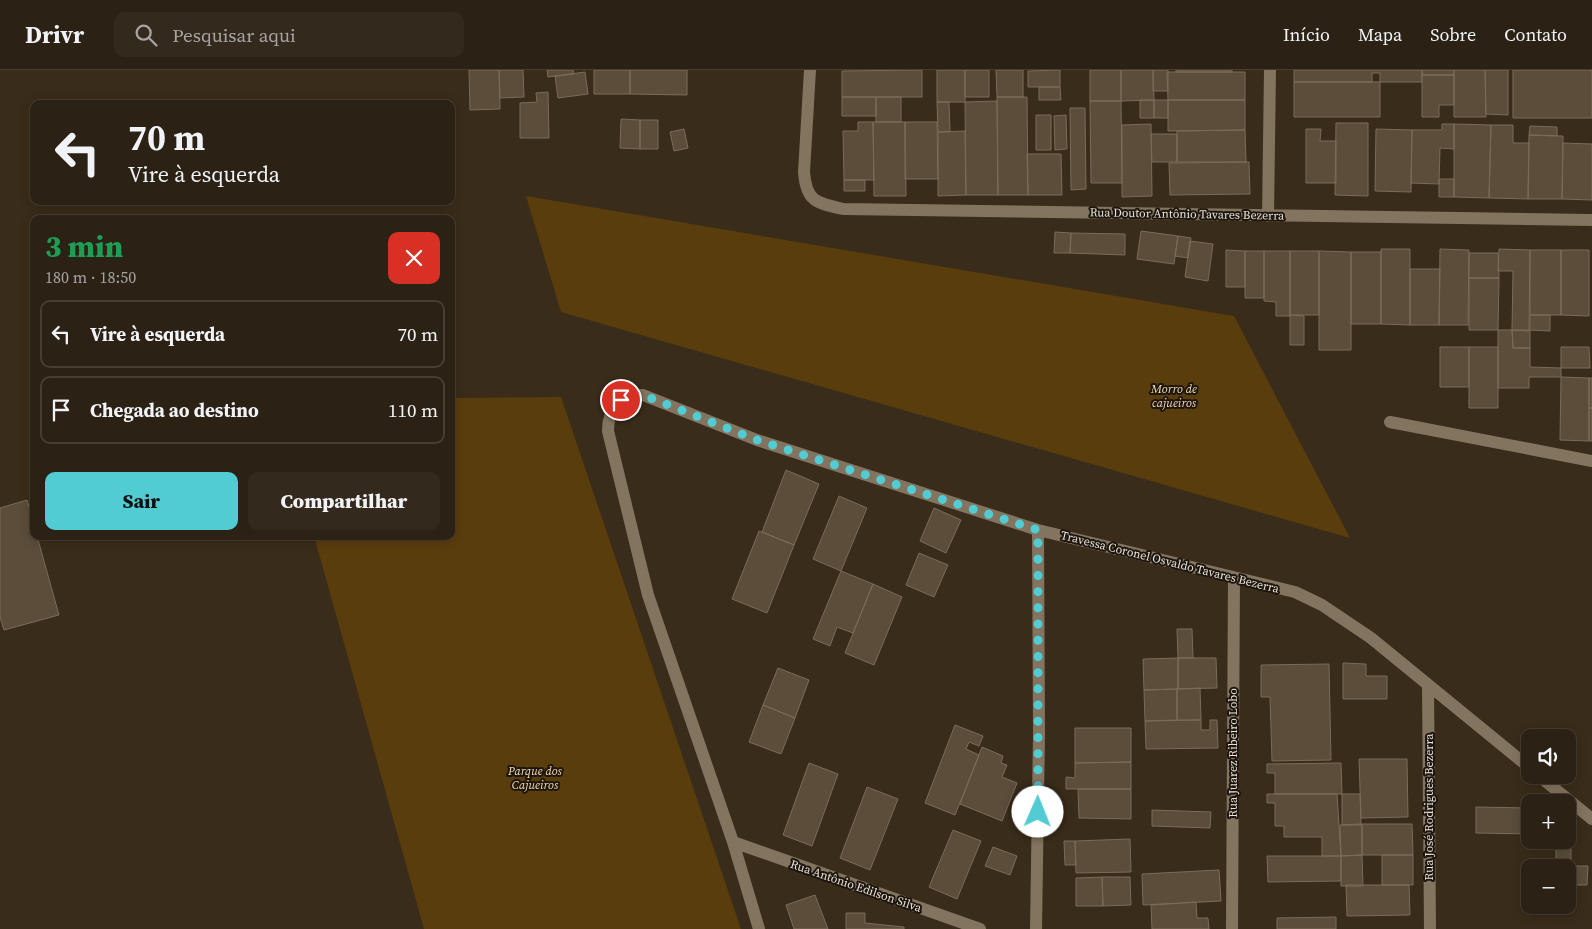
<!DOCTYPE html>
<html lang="pt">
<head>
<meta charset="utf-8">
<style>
	:root { --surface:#2b2114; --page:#33291d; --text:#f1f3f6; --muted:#a6a3a0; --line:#473e34; --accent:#51ccd3 }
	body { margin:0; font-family:"Source Serif 4",serif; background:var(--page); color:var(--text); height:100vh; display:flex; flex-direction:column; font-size:19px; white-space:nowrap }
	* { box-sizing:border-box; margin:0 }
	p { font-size:16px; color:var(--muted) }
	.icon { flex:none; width:28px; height:28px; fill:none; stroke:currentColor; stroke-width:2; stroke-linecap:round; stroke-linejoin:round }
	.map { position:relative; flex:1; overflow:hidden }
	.sheet { position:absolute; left:30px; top:145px; width:425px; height:325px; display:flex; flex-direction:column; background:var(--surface); border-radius:10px; box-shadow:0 2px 12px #0003,0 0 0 1px var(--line) }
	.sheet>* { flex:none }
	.banner { position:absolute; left:30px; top:30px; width:425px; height:105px; border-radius:10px; box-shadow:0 2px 12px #0003,0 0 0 1px var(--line); background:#2b2114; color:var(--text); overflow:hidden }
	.controls { position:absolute; left:1521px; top:659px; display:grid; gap:10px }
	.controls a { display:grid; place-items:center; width:55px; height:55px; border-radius:10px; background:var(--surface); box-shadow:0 2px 12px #0003,0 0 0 1px var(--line); font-size:25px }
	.pin { position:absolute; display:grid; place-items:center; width:42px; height:42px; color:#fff; margin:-21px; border:2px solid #fff; border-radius:50%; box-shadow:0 1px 5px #0007 }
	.me { position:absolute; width:55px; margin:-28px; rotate:1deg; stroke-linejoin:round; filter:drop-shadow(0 0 4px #0008) }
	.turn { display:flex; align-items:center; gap:18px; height:105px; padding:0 15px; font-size:22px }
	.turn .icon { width:65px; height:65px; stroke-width:2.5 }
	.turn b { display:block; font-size:35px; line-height:42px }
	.round { display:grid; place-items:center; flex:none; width:52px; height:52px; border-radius:10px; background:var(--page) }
	.headline { display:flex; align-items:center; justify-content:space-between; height:85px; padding:0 15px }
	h1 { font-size:30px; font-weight:800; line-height:38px; color:#1e9e55 }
	.cta { display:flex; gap:10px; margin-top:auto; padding:10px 15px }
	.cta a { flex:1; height:58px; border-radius:10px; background:var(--accent); color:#111; font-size:20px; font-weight:800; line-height:58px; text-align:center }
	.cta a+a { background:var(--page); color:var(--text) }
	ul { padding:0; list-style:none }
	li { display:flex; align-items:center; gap:15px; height:68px; margin:0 10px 8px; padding:0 5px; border:2px solid var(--line); border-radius:10px }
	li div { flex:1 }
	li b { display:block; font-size:19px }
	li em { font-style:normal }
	header { display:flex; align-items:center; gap:30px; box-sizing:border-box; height:70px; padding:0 25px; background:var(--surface); border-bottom:1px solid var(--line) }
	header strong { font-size:24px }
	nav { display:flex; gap:28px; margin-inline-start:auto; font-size:18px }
	.search { width:350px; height:45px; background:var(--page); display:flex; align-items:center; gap:12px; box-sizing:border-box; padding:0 18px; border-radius:10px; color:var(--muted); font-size:19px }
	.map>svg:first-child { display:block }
</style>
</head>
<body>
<header>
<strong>Drivr</strong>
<div class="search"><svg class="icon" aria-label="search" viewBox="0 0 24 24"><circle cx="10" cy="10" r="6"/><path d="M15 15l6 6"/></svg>Pesquisar aqui</div>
<nav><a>Início</a><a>Mapa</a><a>Sobre</a><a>Contato</a></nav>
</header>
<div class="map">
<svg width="1592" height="859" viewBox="0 0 1592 859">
	<rect width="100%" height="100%" fill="#392c1a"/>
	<path fill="#5a3d0d" d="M 526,126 L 1234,246 L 1350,468 L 561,242 Z
		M 561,327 L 741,859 L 424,859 L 314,466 L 451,466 L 451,328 Z"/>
	<path fill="#5b4d3a" stroke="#7b6c58" d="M 469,0 L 499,0 L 500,39 L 470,40 Z
		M 499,0 L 523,0 L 524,27 L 500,28 Z
		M 547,0 L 573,0 L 574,4 L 548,7 Z
		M 594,0 L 630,0 L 630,24 L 594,24 Z
		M 630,0 L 687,0 L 687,25 L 630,24 Z
		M 922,0 L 922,27 L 842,27 L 842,1 Z
		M 937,0 L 965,0 L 965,32 L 937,32 Z
		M 965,0 L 989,0 L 989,27 L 965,27 Z
		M 996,0 L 1023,0 L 1023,27 L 997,27 Z
		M 1060,0 L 1060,17 L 1028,17 L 1028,1 Z
		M 1090,0 L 1121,0 L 1121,31 L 1090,31 Z
		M 1121,0 L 1153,0 L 1154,30 L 1121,31 Z
		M 1153,0 L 1168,0 L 1168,21 L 1153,21 Z
		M 1176,0 L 1232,0 L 1232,2 L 1176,2 Z
		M 1294,0 L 1422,0 L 1422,12 L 1380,12 L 1380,3 L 1372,3 L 1372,12 L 1294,12 Z
		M 1422,0 L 1454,0 L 1454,5 L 1422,5 Z
		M 1454,0 L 1485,0 L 1486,47 L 1454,47 Z
		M 1485,0 L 1508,0 L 1508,45 L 1486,44 Z
		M 1513,0 L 1592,0 L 1592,48 L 1513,48 Z
		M 585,2 L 588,24 L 558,28 L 555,6 Z
		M 1167,2 L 1245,2 L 1245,30 L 1168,30 Z
		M 1422,5 L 1454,5 L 1454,35 L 1439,35 L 1439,47 L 1422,47 Z
		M 1294,12 L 1380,12 L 1380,47 L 1294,47 Z
		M 1039,17 L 1060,17 L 1061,30 L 1039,30 Z
		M 548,22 L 549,68 L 520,68 L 520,33 L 537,32 L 536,23 Z
		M 842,27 L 876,27 L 876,46 L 842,46 Z
		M 876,27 L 901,27 L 901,52 L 876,52 Z
		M 997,27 L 1027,27 L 1028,125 L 998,125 Z
		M 1140,30 L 1154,30 L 1154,48 L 1140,48 Z
		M 1154,30 L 1168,30 L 1168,48 L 1154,48 Z
		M 1168,30 L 1245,30 L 1245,60 L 1168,61 Z
		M 997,31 L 998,125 L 966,125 L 965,32 Z
		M 1090,31 L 1121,31 L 1122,113 L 1091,113 Z
		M 937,32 L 949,32 L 950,62 L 938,62 Z
		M 1070,38 L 1085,38 L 1086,119 L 1071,120 Z
		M 1036,45 L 1051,45 L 1051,80 L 1036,80 Z
		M 1066,45 L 1067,79 L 1055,80 L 1054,46 Z
		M 621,49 L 640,50 L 640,79 L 620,78 Z
		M 640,50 L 658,50 L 658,79 L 640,79 Z
		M 858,52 L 873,52 L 874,110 L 844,110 L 843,61 L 858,61 Z
		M 873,52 L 905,52 L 906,126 L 874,126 Z
		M 905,52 L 937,52 L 938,109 L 905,109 Z
		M 1336,53 L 1368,53 L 1368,126 L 1335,125 Z
		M 1151,54 L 1152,126 L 1122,127 L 1122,55 Z
		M 1442,54 L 1454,54 L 1454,79 L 1440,78 L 1439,114 L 1411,113 L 1412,60 L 1442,60 Z
		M 1454,54 L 1491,55 L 1489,128 L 1454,127 Z
		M 1491,55 L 1513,55 L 1513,73 L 1529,73 L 1528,129 L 1489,128 Z
		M 1530,56 L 1557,57 L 1557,66 L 1529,65 Z
		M 684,59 L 688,78 L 674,81 L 670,62 Z
		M 1306,59 L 1321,59 L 1320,71 L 1336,71 L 1336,113 L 1306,113 Z
		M 1376,59 L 1412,60 L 1411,122 L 1375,121 Z
		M 1245,60 L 1246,92 L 1177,92 L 1177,61 Z
		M 965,61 L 966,125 L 938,126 L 938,62 Z
		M 1151,64 L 1177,64 L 1177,92 L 1152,92 Z
		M 1529,65 L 1563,66 L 1562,129 L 1528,129 Z
		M 1563,73 L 1592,74 L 1592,130 L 1562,129 Z
		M 1027,84 L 1061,84 L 1062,125 L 1028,125 Z
		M 1249,92 L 1250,124 L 1170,125 L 1169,93 Z
		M 1439,109 L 1454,109 L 1454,127 L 1439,127 Z
		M 844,110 L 865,110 L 865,121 L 844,121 Z
		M 1141,161 L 1178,166 L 1174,194 L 1137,189 Z
		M 1055,162 L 1071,163 L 1070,183 L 1054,183 Z
		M 1071,163 L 1125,164 L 1125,185 L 1070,183 Z
		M 1178,166 L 1191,168 L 1188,188 L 1175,186 Z
		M 1190,171 L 1213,174 L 1208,211 L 1185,207 Z
		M 1381,179 L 1410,179 L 1410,255 L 1381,254 Z
		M 1440,179 L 1469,180 L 1468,255 L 1439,255 Z
		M 1499,179 L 1530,180 L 1529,261 L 1512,260 L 1513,201 L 1498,201 Z
		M 1226,180 L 1245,181 L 1245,217 L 1226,217 Z
		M 1530,180 L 1561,180 L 1561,245 L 1530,245 Z
		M 1561,180 L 1589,180 L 1589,246 L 1561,245 Z
		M 1245,181 L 1264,181 L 1264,228 L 1245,228 Z
		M 1264,181 L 1290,181 L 1290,246 L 1276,246 L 1276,232 L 1264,231 Z
		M 1290,181 L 1319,181 L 1319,245 L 1290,245 Z
		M 1319,181 L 1351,182 L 1351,280 L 1319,280 Z
		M 1351,182 L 1381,182 L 1381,254 L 1351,254 Z
		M 1469,183 L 1498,183 L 1499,208 L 1469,208 Z
		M 1410,199 L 1440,199 L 1439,255 L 1410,255 Z
		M 1469,208 L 1499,208 L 1498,260 L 1469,260 Z
		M 1290,245 L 1304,246 L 1304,275 L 1290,275 Z
		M 1530,245 L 1550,245 L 1550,261 L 1530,260 Z
		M 1498,260 L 1512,260 L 1513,278 L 1530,278 L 1530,297 L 1561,298 L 1561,307 L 1529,307 L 1529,318 L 1498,318 Z
		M 1512,260 L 1530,260 L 1530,278 L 1513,278 Z
		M 1440,277 L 1469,277 L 1469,317 L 1440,317 Z
		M 1469,277 L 1498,277 L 1498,338 L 1469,338 Z
		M 1561,277 L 1589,277 L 1590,298 L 1561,298 Z
		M 1561,307 L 1589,308 L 1589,371 L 1560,370 Z
		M 1589,308 L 1592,308 L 1592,338 L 1589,338 Z
		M 1589,338 L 1592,338 L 1592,371 L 1589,371 Z
		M 786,400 L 819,414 L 794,475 L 762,462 Z
		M 839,426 L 867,438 L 841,501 L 813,489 Z
		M 27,430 L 34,453 L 34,466 L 37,466 L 59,545 L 4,560 L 0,547 L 0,438 Z
		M 934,438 L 961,450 L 946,483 L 920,471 Z
		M 759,461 L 794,475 L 767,543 L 732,529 Z
		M 919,483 L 948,495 L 934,527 L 906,515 Z
		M 841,501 L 873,514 L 853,563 L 837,557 L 830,576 L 813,569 Z
		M 873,514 L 902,527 L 874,595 L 845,583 Z
		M 1177,559 L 1192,559 L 1193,588 L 1178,588 Z
		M 1178,588 L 1178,619 L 1144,620 L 1143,589 Z
		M 1178,588 L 1216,588 L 1217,618 L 1178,619 Z
		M 1343,593 L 1366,594 L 1366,606 L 1387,606 L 1387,629 L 1343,629 Z
		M 1329,594 L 1331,690 L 1272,691 L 1270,627 L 1261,627 L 1261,595 Z
		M 778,598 L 809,610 L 795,648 L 763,635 Z
		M 1200,618 L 1201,650 L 1177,650 L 1177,619 Z
		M 1177,619 L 1177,650 L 1145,651 L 1144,620 Z
		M 763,635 L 795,648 L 781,684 L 749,672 Z
		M 1201,650 L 1201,660 L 1210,660 L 1210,650 L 1217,650 L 1218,678 L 1146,679 L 1145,651 Z
		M 955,655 L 983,666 L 979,676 L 969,672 L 966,679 L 979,685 L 955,745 L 925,733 Z
		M 1075,658 L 1131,658 L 1131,692 L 1075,693 Z
		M 982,677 L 1003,686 L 1001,693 L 1007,695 L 1002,707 L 1017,713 L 1002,751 L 960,734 Z
		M 1359,689 L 1407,689 L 1408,747 L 1361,748 Z
		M 1131,692 L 1131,719 L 1066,719 L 1066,707 L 1075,708 L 1075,693 Z
		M 809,693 L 838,704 L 812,776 L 783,765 Z
		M 1341,693 L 1342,724 L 1275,724 L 1275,703 L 1267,703 L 1267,694 Z
		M 867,717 L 898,729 L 870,800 L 840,788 Z
		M 1078,719 L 1131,719 L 1131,749 L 1079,748 Z
		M 1267,724 L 1337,724 L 1341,786 L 1322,786 L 1322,767 L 1284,767 L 1284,756 L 1275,756 L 1275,733 L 1267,733 Z
		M 1342,724 L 1360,724 L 1361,755 L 1342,755 Z
		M 1476,737 L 1530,738 L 1530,764 L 1476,763 Z
		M 1152,740 L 1211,742 L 1210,758 L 1152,756 Z
		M 1362,754 L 1362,785 L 1341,786 L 1340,755 Z
		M 1362,754 L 1412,754 L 1413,785 L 1362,785 Z
		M 953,760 L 981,771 L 957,829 L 929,817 Z
		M 1568,760 L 1571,760 L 1571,815 L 1568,815 L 1568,798 L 1556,798 L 1556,770 L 1568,770 Z
		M 1130,769 L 1131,802 L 1076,803 L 1075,771 Z
		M 1064,771 L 1075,771 L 1076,795 L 1065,795 Z
		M 993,777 L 1017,786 L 1010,805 L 985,796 Z
		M 1362,785 L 1363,816 L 1341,816 L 1341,786 Z
		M 1382,785 L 1413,785 L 1413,815 L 1382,815 Z
		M 1267,786 L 1341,786 L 1341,811 L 1268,812 Z
		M 1571,796 L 1588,796 L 1587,815 L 1571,815 Z
		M 1219,800 L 1221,831 L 1143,835 L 1142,804 Z
		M 1102,807 L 1130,807 L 1131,835 L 1103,836 Z
		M 1102,807 L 1103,836 L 1076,836 L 1076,808 Z
		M 1346,815 L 1409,815 L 1410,845 L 1347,846 Z
		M 815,825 L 828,859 L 794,859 L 786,835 Z
		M 1196,832 L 1197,848 L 1208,848 L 1209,859 L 1152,859 L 1151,835 Z
		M 846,843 L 865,843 L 865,853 L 904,857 L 904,859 L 846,859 Z
		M 1336,847 L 1336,859 L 1277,859 L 1277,848 Z"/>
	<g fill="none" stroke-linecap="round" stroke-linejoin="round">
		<path stroke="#83745f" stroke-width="12" d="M 810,0 L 804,102 C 806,131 816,133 843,139 L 1592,150
			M 1268,146 L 1270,0
			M 1390,352 L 1592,391
			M 1428,616 L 1430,859
			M 1538,705 L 1592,749
			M 733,772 L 980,859
			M 759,859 L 733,772 L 648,525 L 608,361 C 608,338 621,324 643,325 L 757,370 L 1038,460 L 1295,522 L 1322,535 L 1371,568 L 1530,698
			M 1036,859 L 1039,664 L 1038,460
			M 1232,859 L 1234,508"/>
	</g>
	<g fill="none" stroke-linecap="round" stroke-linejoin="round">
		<path stroke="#51ccd3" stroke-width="9" stroke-dasharray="0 16.2" d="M 621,330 L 634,325 L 643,325 L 757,370 L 1038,460 L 1038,742"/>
	</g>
	<g text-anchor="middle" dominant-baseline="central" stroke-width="4" stroke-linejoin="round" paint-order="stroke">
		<g font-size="12" fill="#eae1d6" stroke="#1c160e">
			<text transform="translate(1187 144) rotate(1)">Rua Doutor Antônio Tavares Bezerra</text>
			<text transform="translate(1170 492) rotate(14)">Travessa Coronel Osvaldo Tavares Bezerra</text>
			<text transform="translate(1233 683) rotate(-90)">Rua Juarez Ribeiro Lobo</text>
			<text transform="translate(1429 737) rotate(-90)">Rua José Rodrigues Bezerra</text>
			<text transform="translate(856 816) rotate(19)">Rua Antônio Edilson Silva</text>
		</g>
		<g font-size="12" font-style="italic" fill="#fbdbb0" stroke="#1c160e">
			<text x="1174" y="319">Morro de<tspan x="1174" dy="14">cajueiros</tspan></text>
			<text x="535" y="701">Parque dos<tspan x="535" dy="14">Cajueiros</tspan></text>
		</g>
	</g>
</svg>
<div class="controls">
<a><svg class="icon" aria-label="sound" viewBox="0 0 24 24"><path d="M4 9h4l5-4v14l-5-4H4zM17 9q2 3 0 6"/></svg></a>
<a>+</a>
<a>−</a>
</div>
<div class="pin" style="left:621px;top:330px;background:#d93025"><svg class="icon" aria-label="arrive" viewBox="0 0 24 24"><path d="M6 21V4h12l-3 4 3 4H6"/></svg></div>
<svg class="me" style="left:1038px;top:742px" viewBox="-20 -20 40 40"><circle r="19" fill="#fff"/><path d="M0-13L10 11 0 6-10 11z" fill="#51ccd3"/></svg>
<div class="banner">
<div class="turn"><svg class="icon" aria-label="left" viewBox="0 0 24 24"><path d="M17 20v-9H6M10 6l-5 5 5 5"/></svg><div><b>70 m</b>Vire à esquerda</div></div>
</div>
<section class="sheet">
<div class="headline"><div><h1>3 min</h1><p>180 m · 18:50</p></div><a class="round" style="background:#d93025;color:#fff"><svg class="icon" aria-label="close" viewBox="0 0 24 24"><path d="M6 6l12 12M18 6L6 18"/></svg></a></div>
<ul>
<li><svg class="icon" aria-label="left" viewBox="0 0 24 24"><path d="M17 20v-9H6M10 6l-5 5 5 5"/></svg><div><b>Vire à esquerda</b></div><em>70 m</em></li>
<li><svg class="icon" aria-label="arrive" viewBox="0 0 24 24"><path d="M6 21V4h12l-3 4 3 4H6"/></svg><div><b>Chegada ao destino</b></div><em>110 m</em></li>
</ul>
<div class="cta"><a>Sair</a><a>Compartilhar</a></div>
</section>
</div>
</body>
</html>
